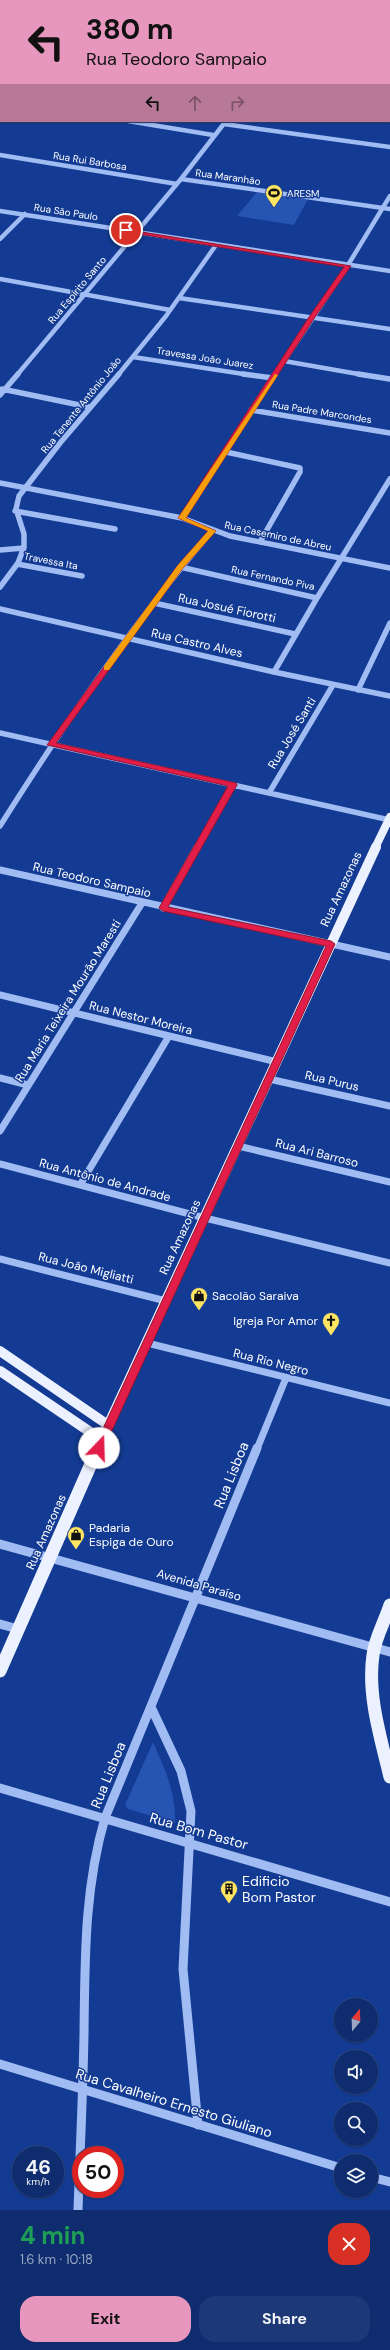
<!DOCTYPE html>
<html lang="en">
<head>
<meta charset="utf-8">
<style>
	:root { --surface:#0e2c6e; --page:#1c3876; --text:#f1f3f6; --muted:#9ba7c2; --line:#2e4881; --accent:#e797bd }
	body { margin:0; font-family:"DM Sans",sans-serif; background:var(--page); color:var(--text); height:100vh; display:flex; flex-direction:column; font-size:15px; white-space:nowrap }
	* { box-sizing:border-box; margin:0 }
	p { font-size:13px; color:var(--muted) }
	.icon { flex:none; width:22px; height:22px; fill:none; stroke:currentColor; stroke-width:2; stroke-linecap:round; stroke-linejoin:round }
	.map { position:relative; height:2210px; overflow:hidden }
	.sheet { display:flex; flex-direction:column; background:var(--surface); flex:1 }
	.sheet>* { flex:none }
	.banner { position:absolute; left:0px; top:0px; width:390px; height:122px; box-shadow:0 1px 3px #0004,0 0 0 1px var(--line); background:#e797bd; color:#111; overflow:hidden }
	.needle { width:26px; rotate:19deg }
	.tools { position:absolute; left:334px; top:1998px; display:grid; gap:8px }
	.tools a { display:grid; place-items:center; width:44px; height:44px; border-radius:50%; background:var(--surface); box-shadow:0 1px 3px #0004,0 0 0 1px var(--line); font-size:20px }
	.speed { position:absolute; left:12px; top:2146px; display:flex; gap:8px; font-size:20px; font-weight:700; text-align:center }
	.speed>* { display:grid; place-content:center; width:52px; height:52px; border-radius:50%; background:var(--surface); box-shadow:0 1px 3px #0004,0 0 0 1px var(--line); line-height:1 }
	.speed small { font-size:10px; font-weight:400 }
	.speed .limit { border:6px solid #d22; background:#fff; color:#111 }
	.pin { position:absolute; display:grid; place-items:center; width:34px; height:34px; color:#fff; margin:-17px; border:2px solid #fff; border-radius:50%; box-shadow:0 1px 4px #0007 }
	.me { position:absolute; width:44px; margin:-22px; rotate:21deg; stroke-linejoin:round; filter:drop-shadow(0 0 3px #0008) }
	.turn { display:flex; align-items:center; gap:14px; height:84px; padding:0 20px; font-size:18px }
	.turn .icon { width:52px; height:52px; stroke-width:2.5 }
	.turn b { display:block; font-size:28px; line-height:34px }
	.lanes { display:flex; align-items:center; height:38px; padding:0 20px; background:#0003; justify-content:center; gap:20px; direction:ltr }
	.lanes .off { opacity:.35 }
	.round { display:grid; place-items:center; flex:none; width:42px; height:42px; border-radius:16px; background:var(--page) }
	.summary { display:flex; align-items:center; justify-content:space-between; height:68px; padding:0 20px }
	h1 { font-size:24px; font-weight:700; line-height:30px; color:#1e9e55 }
	.button { display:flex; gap:8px; margin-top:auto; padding:8px 20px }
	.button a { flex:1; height:46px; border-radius:16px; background:var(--accent); color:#111; font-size:16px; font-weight:700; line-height:46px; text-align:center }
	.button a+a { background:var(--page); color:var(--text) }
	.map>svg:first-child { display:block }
</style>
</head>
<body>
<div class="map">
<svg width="390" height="2210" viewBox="0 0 390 2210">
	<rect width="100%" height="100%" fill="#133b93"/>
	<path fill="#2554b3" d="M 257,192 L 308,199 L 294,225 L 237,216 Z
		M 153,1742 C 165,1769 176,1793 175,1823 L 128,1809 L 125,1805 Z"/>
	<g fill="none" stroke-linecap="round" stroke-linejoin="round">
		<path stroke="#a1bcf2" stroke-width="4.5" d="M 209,0 L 216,1
			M 169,1 L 171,0
			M 128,121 L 213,135
			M 224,124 L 390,147
			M 0,155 L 177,184
			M 181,179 L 390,209
			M 0,211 L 390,271
			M 0,239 L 25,214
			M 0,279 L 170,310
			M 179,298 L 390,329
			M 133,357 L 250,375
			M 284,361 L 364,375
			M 17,375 L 181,179 L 226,121
			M 118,375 L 166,316 L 216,245
			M 275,375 L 348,265 L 390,196"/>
		<path stroke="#a1bcf2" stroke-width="5.5" d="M 243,374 L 273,378
			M 358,374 L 390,379
			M 2,389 L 89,407
			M 0,395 L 18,374
			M 251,410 L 390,433
			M 226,452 L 300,468 L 300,472 L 260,542
			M 0,483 L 182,518 L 230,536 L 390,568
			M 15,511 L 115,529
			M 182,518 L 275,374
			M 0,550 L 24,548
			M 17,564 L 82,576
			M 180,567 L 317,598 L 390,479
			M 0,587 L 18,563 L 24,547 L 24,534 L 16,509 L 19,496 L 60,443 L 119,374
			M 154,603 L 295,634
			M 0,609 L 274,672 L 390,696
			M 274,672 L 317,598
			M 358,690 L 390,623
			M 0,733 L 390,820
			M 269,793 L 333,685
			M 0,826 C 65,723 133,623 212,531
			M 197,848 L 233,785"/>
		<path stroke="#a1bcf2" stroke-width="7" d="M 0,870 L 390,957
			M 163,908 L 197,847
			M 0,995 L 277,1062
			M 0,1078 L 28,1085
			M 269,1079 L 390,1106
			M 0,1131 L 142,903
			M 238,1146 L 390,1182
			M 0,1164 L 205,1218 L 390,1263
			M 80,1185 L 169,1036
			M 0,1259 L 166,1301
			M 147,1343 L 390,1403
			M 257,1449 L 286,1378"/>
		<path stroke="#a1bcf2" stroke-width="9" d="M 0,1544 L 390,1652
			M 0,1624 L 18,1629
			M 151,1707 L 181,1771 L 191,1811 L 183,1969 L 198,2125
			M 0,1788 L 390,1902
			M 0,2064 L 341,2168
			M 371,2177 L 390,2182
			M 78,2210 C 80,2151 83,2093 84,2034 C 85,1961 84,1889 105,1818 L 257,1448"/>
		<path stroke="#ecf1ff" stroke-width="8" d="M 375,848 L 390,817"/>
		<path stroke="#ecf1ff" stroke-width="10" d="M 0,1351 L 108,1425
			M 0,1371 L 102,1440
			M 97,1449 L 376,847"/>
		<path stroke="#ecf1ff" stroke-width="13" d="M 390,1605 C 385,1621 375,1638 373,1655 C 367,1695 381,1739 390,1777
			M 0,1671 L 98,1448"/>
	</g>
	<path fill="#e11d48" stroke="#92132f" d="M 123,229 L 351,266 L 315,317 L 186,518 L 216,531 L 183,568 L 56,743 L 236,783 L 237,785 L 168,907 L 331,941 L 335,944 L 104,1448 L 99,1452 L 94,1448 L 326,946 L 163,911 L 159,908 L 228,786 L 47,745 L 178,565 L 208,531 L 178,518 L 309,317 L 344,267 L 126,232 Z"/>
	<path fill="#f59e0b" d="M 275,374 L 278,375 L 186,518 L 216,531 L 183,568 L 109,670 L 104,670 L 104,666 L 178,565 L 208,531 L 178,518 Z"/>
	<defs>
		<symbol id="stadium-pin" viewBox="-11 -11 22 30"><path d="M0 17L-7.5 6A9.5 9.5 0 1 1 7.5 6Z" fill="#ffe562" stroke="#133b93"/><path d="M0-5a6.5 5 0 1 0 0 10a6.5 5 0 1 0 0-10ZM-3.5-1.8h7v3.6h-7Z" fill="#111"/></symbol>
		<symbol id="shop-pin" viewBox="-11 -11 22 30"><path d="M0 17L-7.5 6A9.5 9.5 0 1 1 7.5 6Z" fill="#ffe562" stroke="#133b93"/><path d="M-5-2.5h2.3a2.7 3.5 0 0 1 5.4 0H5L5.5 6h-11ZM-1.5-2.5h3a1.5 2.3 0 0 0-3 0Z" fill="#111"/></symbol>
		<symbol id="church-pin" viewBox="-11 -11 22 30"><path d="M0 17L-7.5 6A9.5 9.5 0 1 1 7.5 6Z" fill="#ffe562" stroke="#133b93"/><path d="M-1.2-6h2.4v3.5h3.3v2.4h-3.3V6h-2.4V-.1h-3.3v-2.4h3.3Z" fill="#111"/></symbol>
		<symbol id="building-pin" viewBox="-11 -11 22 30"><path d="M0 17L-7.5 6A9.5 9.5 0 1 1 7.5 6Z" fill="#ffe562" stroke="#133b93"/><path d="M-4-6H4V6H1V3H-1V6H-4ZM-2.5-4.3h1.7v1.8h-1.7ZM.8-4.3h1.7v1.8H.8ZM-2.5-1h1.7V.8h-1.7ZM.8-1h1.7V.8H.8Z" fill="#111"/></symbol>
	</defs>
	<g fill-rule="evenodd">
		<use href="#stadium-pin" x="264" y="183" width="20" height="27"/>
		<use href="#shop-pin" x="189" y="1286" width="20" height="27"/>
		<use href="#church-pin" x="321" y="1311" width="20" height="27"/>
		<use href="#shop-pin" x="66" y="1525" width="20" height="27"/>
		<use href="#building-pin" x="219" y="1879" width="20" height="27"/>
	</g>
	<g text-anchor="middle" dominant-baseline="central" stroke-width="3" stroke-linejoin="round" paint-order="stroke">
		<g font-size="10" fill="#fff" stroke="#133b93">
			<text transform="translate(90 161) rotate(9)">Rua Rui Barbosa</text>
			<text transform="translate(228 177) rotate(8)">Rua Maranhão</text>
			<text transform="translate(66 212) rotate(9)">Rua São Paulo</text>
			<text transform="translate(77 290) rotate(-50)">Rua Espírito Santo</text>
			<text transform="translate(205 358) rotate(9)">Travessa João Juarez</text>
			<text transform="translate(81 405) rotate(-51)">Rua Tenente Antônio João</text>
			<text transform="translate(322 412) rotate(9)">Rua Padre Marcondes</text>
			<text transform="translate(278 536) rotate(12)">Rua Casemiro de Abreu</text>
			<text transform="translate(51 561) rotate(11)">Travessa Ita</text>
			<text transform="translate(273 578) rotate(12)">Rua Fernando Piva</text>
		</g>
		<g font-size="10" fill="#fff" stroke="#133b93" text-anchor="start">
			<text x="287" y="193">ARESM</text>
		</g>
		<g font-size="12" fill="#fff" stroke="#133b93">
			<text transform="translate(227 608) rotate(12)">Rua Josué Fiorotti</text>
			<text transform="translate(197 643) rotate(13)">Rua Castro Alves</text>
			<text transform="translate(292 733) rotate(-59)">Rua José Santi</text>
			<text transform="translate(92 880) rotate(13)">Rua Teodoro Sampaio</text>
			<text transform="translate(341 889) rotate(-65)">Rua Amazonas</text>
			<text transform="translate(68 1001) rotate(-58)">Rua Maria Teixeira Mourão Maresti</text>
			<text transform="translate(141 1018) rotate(14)">Rua Nestor Moreira</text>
			<text transform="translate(332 1081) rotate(13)">Rua Purus</text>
			<text transform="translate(317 1153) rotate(14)">Rua Ari Barroso</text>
			<text transform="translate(105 1180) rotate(15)">Rua Antônio de Andrade</text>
			<text transform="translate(180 1237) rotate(-65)">Rua Amazonas</text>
			<text transform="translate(86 1268) rotate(14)">Rua João Migliatti</text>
			<text transform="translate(271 1362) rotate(14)">Rua Rio Negro</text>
			<text transform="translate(46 1532) rotate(-66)">Rua Amazonas</text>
			<text transform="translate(199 1585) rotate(16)">Avenida Paraíso</text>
		</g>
		<g font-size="12" fill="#fff" stroke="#133b93" text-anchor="start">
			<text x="212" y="1296">Sacolão Saraiva</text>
			<text x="318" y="1321" text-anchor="end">Igreja Por Amor</text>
			<text x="89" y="1528">Padaria<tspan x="89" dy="14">Espiga de Ouro</tspan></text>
		</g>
		<g font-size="14" fill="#fff" stroke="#133b93">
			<text transform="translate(231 1475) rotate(-68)">Rua Lisboa</text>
			<text transform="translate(108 1775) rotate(-68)">Rua Lisboa</text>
			<text transform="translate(199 1831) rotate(16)">Rua Bom Pastor</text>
			<text transform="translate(174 2103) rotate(17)">Rua Cavalheiro Ernesto Giuliano</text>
		</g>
		<g font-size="14" fill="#fff" stroke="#133b93" text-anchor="start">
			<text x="242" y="1881">Edificio<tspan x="242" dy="16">Bom Pastor</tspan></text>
		</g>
	</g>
</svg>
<div class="tools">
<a><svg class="needle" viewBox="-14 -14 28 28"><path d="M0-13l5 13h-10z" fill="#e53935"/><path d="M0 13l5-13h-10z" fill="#9ba7c2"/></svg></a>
<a><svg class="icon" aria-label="sound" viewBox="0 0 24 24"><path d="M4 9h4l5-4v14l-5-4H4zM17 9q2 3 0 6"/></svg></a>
<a><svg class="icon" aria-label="search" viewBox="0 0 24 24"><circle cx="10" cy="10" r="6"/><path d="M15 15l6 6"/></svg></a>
<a><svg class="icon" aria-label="layers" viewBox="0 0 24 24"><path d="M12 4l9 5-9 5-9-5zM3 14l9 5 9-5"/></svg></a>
</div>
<div class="speed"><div>46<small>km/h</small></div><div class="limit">50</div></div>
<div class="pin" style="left:126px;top:230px;background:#d93025"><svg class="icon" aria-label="arrive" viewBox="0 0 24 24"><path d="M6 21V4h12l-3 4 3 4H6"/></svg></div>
<svg class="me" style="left:99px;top:1448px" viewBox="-20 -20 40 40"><circle r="19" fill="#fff"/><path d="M0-13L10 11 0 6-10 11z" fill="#e11d48"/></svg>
<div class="banner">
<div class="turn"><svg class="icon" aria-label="left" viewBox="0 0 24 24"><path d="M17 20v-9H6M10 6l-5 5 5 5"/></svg><div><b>380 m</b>Rua Teodoro Sampaio</div></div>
<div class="lanes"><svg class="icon" aria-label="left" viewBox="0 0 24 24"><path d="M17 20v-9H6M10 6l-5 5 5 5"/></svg><svg class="icon off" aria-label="ahead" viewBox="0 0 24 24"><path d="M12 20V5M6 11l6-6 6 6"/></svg><svg class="icon off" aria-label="right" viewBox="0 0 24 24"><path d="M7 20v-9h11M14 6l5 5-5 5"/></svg></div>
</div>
</div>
<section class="sheet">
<div class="summary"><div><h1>4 min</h1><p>1.6 km · 10:18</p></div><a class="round" style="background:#d93025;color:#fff"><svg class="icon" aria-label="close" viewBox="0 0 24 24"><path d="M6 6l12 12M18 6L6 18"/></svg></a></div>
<div class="button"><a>Exit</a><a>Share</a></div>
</section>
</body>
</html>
